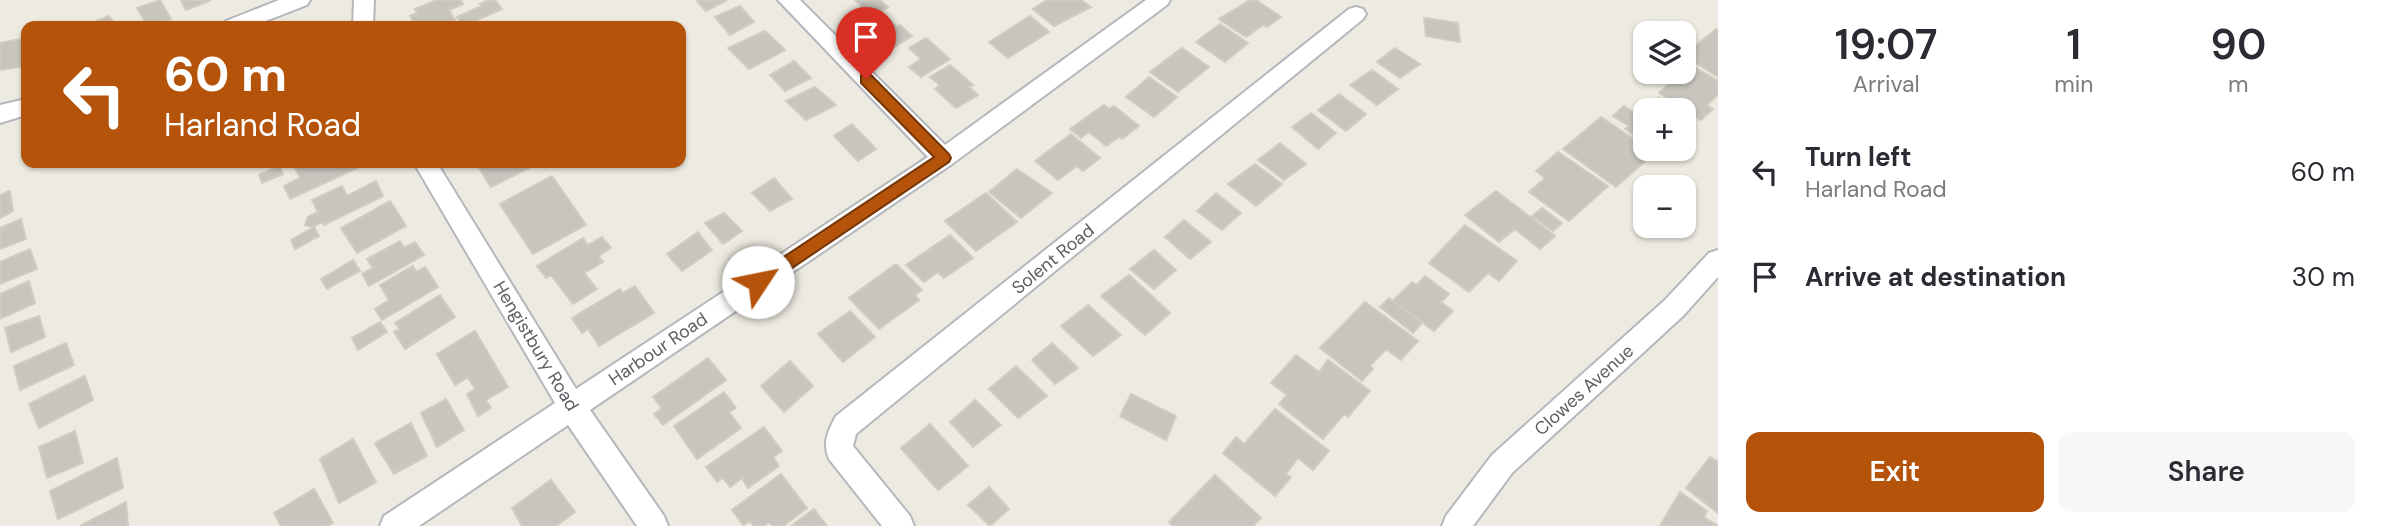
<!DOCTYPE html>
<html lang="en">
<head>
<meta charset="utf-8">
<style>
	:root { --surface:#fff; --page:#f7f7f7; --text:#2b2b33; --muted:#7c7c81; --accent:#b45309 }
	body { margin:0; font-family:"DM Sans",sans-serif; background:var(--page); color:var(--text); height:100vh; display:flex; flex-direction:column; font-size:26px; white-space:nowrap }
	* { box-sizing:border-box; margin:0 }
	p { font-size:23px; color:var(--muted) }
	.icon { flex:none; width:38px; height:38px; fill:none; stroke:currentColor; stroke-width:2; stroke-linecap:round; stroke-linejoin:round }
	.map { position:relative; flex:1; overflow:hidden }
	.panel { display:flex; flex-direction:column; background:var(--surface); width:665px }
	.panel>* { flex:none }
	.banner { position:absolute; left:21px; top:21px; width:665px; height:147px; border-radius:14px; box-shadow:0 2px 5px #0004; background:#b45309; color:#fff; overflow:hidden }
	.controls { position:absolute; left:1633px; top:21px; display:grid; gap:14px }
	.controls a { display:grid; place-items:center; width:63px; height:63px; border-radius:14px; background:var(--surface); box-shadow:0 2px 5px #0004; font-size:35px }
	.pin { position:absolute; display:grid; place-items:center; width:60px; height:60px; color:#fff; margin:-72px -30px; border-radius:50% 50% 50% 0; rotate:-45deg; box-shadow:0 0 7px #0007 }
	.pin .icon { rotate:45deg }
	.me { position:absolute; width:77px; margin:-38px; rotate:56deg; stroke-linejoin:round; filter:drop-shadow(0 0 5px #0008) }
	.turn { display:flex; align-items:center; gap:24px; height:147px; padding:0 28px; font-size:32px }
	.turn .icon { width:91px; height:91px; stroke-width:2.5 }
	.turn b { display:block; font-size:49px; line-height:60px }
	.eta { display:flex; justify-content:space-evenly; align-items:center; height:119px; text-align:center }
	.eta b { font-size:42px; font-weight:600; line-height:49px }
	.button { display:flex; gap:14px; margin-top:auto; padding:14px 28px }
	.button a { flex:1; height:80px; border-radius:14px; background:var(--accent); color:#fff; font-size:28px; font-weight:600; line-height:80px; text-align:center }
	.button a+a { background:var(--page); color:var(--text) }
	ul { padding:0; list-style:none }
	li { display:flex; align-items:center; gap:21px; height:105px; padding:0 28px }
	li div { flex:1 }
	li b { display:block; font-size:26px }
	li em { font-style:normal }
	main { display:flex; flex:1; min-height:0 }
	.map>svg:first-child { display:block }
</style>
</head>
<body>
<main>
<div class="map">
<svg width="1718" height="526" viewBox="0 0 1718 526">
	<rect width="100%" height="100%" fill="#edeae1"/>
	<path fill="#c8c5be" stroke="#d1cbc0" stroke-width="2" d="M 160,0 L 171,19 L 148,26 L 137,8 Z
		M 181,0 L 211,0 L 186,10 Z
		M 437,0 L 461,0 L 463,4 L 449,10 L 455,20 L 439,26 L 417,26 L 410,16 L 417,13 L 415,9 Z
		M 489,0 L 495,0 L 502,9 L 463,26 L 457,17 L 482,6 L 480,4 Z
		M 696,0 L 727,0 L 706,11 Z
		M 855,0 L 880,0 L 888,7 L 866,20 L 855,11 L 863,7 Z
		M 1047,0 L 1081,0 L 1091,7 L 1054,26 L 1033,9 Z
		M 1250,0 L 1256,0 L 1281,17 L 1267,27 L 1263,25 L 1246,37 L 1219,19 Z
		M 740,6 L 754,22 L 730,35 L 715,17 Z
		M 109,16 L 116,26 L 85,26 Z
		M 1030,16 L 1049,32 L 1008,58 L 989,42 Z
		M 886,17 L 897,27 L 900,25 L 912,36 L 894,47 L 870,26 Z
		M 1424,18 L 1458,23 L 1460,42 L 1426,36 Z
		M 1220,24 L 1248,43 L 1225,62 L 1196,42 Z
		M 1716,29 L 1718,31 L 1718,77 L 1684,55 Z
		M 765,31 L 785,50 L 749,69 L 728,48 Z
		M 26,38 L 26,66 L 0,70 L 0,43 Z
		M 926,38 L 950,59 L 921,77 L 909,67 L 921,59 L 909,48 Z
		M 1182,48 L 1209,67 L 1178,92 L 1150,72 Z
		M 1395,48 L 1420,64 L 1400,78 L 1377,62 Z
		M 794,61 L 811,78 L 785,91 L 770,75 Z
		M 950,65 L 973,85 L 969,87 L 978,95 L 956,108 L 935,89 L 940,85 L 930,77 Z
		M 1691,65 L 1718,81 L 1718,95 L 1707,105 L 1713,109 L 1701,120 L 1659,93 Z
		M 1372,70 L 1398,89 L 1377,105 L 1350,85 Z
		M 1149,77 L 1177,97 L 1154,117 L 1126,97 Z
		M 815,87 L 836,105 L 806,120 L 786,101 Z
		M 1339,94 L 1366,114 L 1346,131 L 1318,110 Z
		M 1659,98 L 1678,110 L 1645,110 L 1645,142 L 1625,129 L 1629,126 L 1613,116 L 1624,106 L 1635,113 L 1643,105 L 1648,108 Z
		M 1104,105 L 1109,109 L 1114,106 L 1139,126 L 1122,139 L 1119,137 L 1106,146 L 1089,132 L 1081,138 L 1070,129 Z
		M 1311,113 L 1336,133 L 1318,149 L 1292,127 Z
		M 1601,117 L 1654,153 L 1616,187 L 1563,149 Z
		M 852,124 L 876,149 L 858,161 L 834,136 Z
		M 1071,134 L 1100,158 L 1083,171 L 1077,166 L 1058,180 L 1035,161 Z
		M 1280,143 L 1306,164 L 1284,180 L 1258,160 Z
		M 1558,152 L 1608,186 L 1569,221 L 1529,192 L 1545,178 L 1536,171 Z
		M 307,163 L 365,163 L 366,164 L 290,199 L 284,186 L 300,178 L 295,168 Z
		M 481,163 L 536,163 L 537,164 L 491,187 L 477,165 Z
		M 1255,164 L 1282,184 L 1256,206 L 1228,184 Z
		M 279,166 L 283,174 L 262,183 L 259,175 Z
		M 1017,169 L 1052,193 L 1021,218 L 989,192 Z
		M 552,176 L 586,225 L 533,254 L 500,204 Z
		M 774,178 L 792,199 L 770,211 L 752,193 Z
		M 376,181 L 383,196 L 324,225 L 322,222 L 313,227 L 305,225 L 308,217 L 318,212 L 312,200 L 342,186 L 347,196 Z
		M 10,191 L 13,211 L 0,218 L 0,195 Z
		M 1496,191 L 1555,236 L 1540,249 L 1515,229 L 1499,242 L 1465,215 Z
		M 986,193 L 1017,222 L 976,251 L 945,221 Z
		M 1216,193 L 1241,213 L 1222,230 L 1197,211 Z
		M 390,201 L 406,226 L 357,253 L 341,228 Z
		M 1542,208 L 1562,223 L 1553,231 L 1532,216 Z
		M 724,213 L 742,231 L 723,244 L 705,223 Z
		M 21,219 L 26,239 L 0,249 L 0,228 Z
		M 1184,220 L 1211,242 L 1190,259 L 1165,237 Z
		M 1465,225 L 1517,261 L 1499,281 L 1488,273 L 1469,292 L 1429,263 Z
		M 314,227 L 319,236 L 295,249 L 291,240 Z
		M 698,232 L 712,250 L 682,271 L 667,254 Z
		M 950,235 L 973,258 L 944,278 L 938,272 L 924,282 L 906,265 Z
		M 602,237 L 611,248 L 598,256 L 603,262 L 584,273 L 597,289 L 573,304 L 551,275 L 546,278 L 537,266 L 583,238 L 588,245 Z
		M 400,241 L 404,248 L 415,242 L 424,255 L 369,286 L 362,274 L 373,268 L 367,259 Z
		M 30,249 L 37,269 L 0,284 L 0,262 Z
		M 1154,250 L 1176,270 L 1154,289 L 1130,269 Z
		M 353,260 L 360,271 L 327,289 L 321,279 Z
		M 896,264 L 922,290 L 915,295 L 919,300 L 879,329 L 849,298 Z
		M 413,266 L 416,272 L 425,267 L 438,287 L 382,320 L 375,309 L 389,300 L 380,285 Z
		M 1129,275 L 1170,313 L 1145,335 L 1101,296 Z
		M 1425,276 L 1449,294 L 1441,302 L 1453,311 L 1434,331 L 1393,301 L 1412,282 L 1417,285 Z
		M 29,281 L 35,303 L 0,319 L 0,294 Z
		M 635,286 L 654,313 L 599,346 L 588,329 L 582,333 L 572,318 L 620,289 L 623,293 Z
		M 440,295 L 455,317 L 405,349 L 394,332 L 400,329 L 395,323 Z
		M 1389,298 L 1422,323 L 1413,333 L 1380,307 Z
		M 1365,302 L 1418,341 L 1401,360 L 1386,349 L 1370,366 L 1373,369 L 1362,381 L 1320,348 Z
		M 1088,305 L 1121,335 L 1093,356 L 1061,326 Z
		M 850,311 L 875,337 L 843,362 L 818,334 Z
		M 39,316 L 45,337 L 11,352 L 5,328 Z
		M 380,322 L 387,332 L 358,350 L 352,338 Z
		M 475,331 L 508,387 L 486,400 L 491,408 L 478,416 L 467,394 L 475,389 L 468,377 L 455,385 L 437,354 Z
		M 66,343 L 74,365 L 20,390 L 14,366 Z
		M 1052,343 L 1078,368 L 1055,384 L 1032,360 Z
		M 1296,355 L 1319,372 L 1328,360 L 1370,391 L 1348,417 L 1344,414 L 1323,439 L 1279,404 L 1287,395 L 1271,383 Z
		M 708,358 L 726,380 L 663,425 L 654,414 L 662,408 L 653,397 Z
		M 790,361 L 813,386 L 784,412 L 761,386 Z
		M 1016,366 L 1047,396 L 1018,418 L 989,389 Z
		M 85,376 L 93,400 L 39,428 L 29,404 Z
		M 724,392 L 736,408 L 729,412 L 741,428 L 697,459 L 674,426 Z
		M 1131,394 L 1176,416 L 1166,440 L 1120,416 Z
		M 446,399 L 464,430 L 437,447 L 421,413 Z
		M 975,400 L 1001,425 L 973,447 L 950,422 Z
		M 1275,409 L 1329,451 L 1313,470 L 1298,458 L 1286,474 L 1291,477 L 1275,496 L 1223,453 L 1236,437 L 1244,444 Z
		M 411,423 L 427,456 L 394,474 L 375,443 Z
		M 930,424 L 968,466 L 938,490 L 901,448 Z
		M 764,427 L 782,451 L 773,457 L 779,466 L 748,488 L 742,478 L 730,487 L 723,478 L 717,482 L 706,467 Z
		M 75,431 L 83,463 L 47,478 L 39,447 Z
		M 353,439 L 376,482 L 339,503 L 320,459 Z
		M 1710,457 L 1718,462 L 1718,513 L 1686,488 Z
		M 117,458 L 123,488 L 58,519 L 50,491 Z
		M 781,474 L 807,508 L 783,526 L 773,526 L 769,522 L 764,526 L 754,526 L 750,521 L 743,525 L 732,510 Z
		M 1215,475 L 1261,518 L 1253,526 L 1173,526 L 1169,522 Z
		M 551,480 L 575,512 L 556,526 L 522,526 L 512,508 Z
		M 989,487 L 1009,509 L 990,526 L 968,505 Z
		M 314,489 L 333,523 L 327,526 L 281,526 L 274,513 Z
		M 1680,492 L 1707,511 L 1704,517 L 1718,526 L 1660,526 Z
		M 126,502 L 128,526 L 80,526 Z
		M 814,509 L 827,526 L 791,526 Z"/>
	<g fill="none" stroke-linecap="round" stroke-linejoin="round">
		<defs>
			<path id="street" d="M 279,0 L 310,0 L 307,5 L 253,26 L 223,26 L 226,21 Z
				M 354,0 L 374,0 L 373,26 L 353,26 Z
				M 778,0 L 800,0 L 945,145 L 1146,0 L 1170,0 L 1167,5 L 952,164 L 590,410 L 664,516 L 668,526 L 637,526 L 568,425 L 419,526 L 380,526 L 384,516 L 555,403 L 414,163 L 437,163 L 576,389 L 928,157 Z
				M 1356,7 L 1363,9 L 1366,14 L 1363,19 L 856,434 L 853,446 L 910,516 L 914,526 L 882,526 L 829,459 C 822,443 828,431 836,416 L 1349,9 Z
				M 26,99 L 26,115 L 0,123 L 0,105 Z
				M 1718,250 L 1718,277 L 1683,316 L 1512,473 L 1473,526 L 1442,526 L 1446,516 L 1492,455 L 1665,300 L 1709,253 Z"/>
		</defs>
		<use href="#street" stroke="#b4b7bc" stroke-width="4"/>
		<use href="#street" fill="#fff" fill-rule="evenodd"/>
	</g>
	<path fill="#b45309" stroke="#753606" stroke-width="2" d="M 866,74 L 871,75 L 949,154 L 951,158 L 949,162 L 764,287 L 752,287 L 750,282 L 752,278 L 934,157 L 861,83 L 861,75 Z"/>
	<g text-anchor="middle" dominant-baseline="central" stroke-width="5" stroke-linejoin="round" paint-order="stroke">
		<g font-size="18" fill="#5a5e62" stroke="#fff">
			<text transform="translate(1053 259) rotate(-39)">Solent Road</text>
			<text transform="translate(536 346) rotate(59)">Hengistbury Road</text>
			<text transform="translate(658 349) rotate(-34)">Harbour Road</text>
			<text transform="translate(1584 390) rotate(-42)">Clowes Avenue</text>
		</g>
	</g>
</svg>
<div class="controls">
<a><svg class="icon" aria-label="layers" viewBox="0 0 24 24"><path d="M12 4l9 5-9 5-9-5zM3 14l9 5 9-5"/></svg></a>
<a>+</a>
<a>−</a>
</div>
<div class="pin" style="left:866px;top:79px;background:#d93025"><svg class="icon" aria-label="arrive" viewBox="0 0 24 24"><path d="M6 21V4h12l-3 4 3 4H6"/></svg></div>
<svg class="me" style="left:758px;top:282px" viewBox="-20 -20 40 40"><circle r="19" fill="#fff"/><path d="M0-13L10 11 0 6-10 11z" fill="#b45309"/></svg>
<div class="banner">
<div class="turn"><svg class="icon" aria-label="left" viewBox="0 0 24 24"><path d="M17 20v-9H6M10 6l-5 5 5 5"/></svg><div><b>60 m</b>Harland Road</div></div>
</div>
</div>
<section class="panel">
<div class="eta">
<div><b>19:07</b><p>Arrival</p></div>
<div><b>1</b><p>min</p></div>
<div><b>90</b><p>m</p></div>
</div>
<ul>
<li><svg class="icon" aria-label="left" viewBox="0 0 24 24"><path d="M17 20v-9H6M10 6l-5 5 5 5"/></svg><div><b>Turn left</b><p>Harland Road</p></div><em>60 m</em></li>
<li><svg class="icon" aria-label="arrive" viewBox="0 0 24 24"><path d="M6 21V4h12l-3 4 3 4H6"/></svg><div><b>Arrive at destination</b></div><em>30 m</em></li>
</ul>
<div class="button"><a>Exit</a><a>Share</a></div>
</section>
</main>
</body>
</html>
